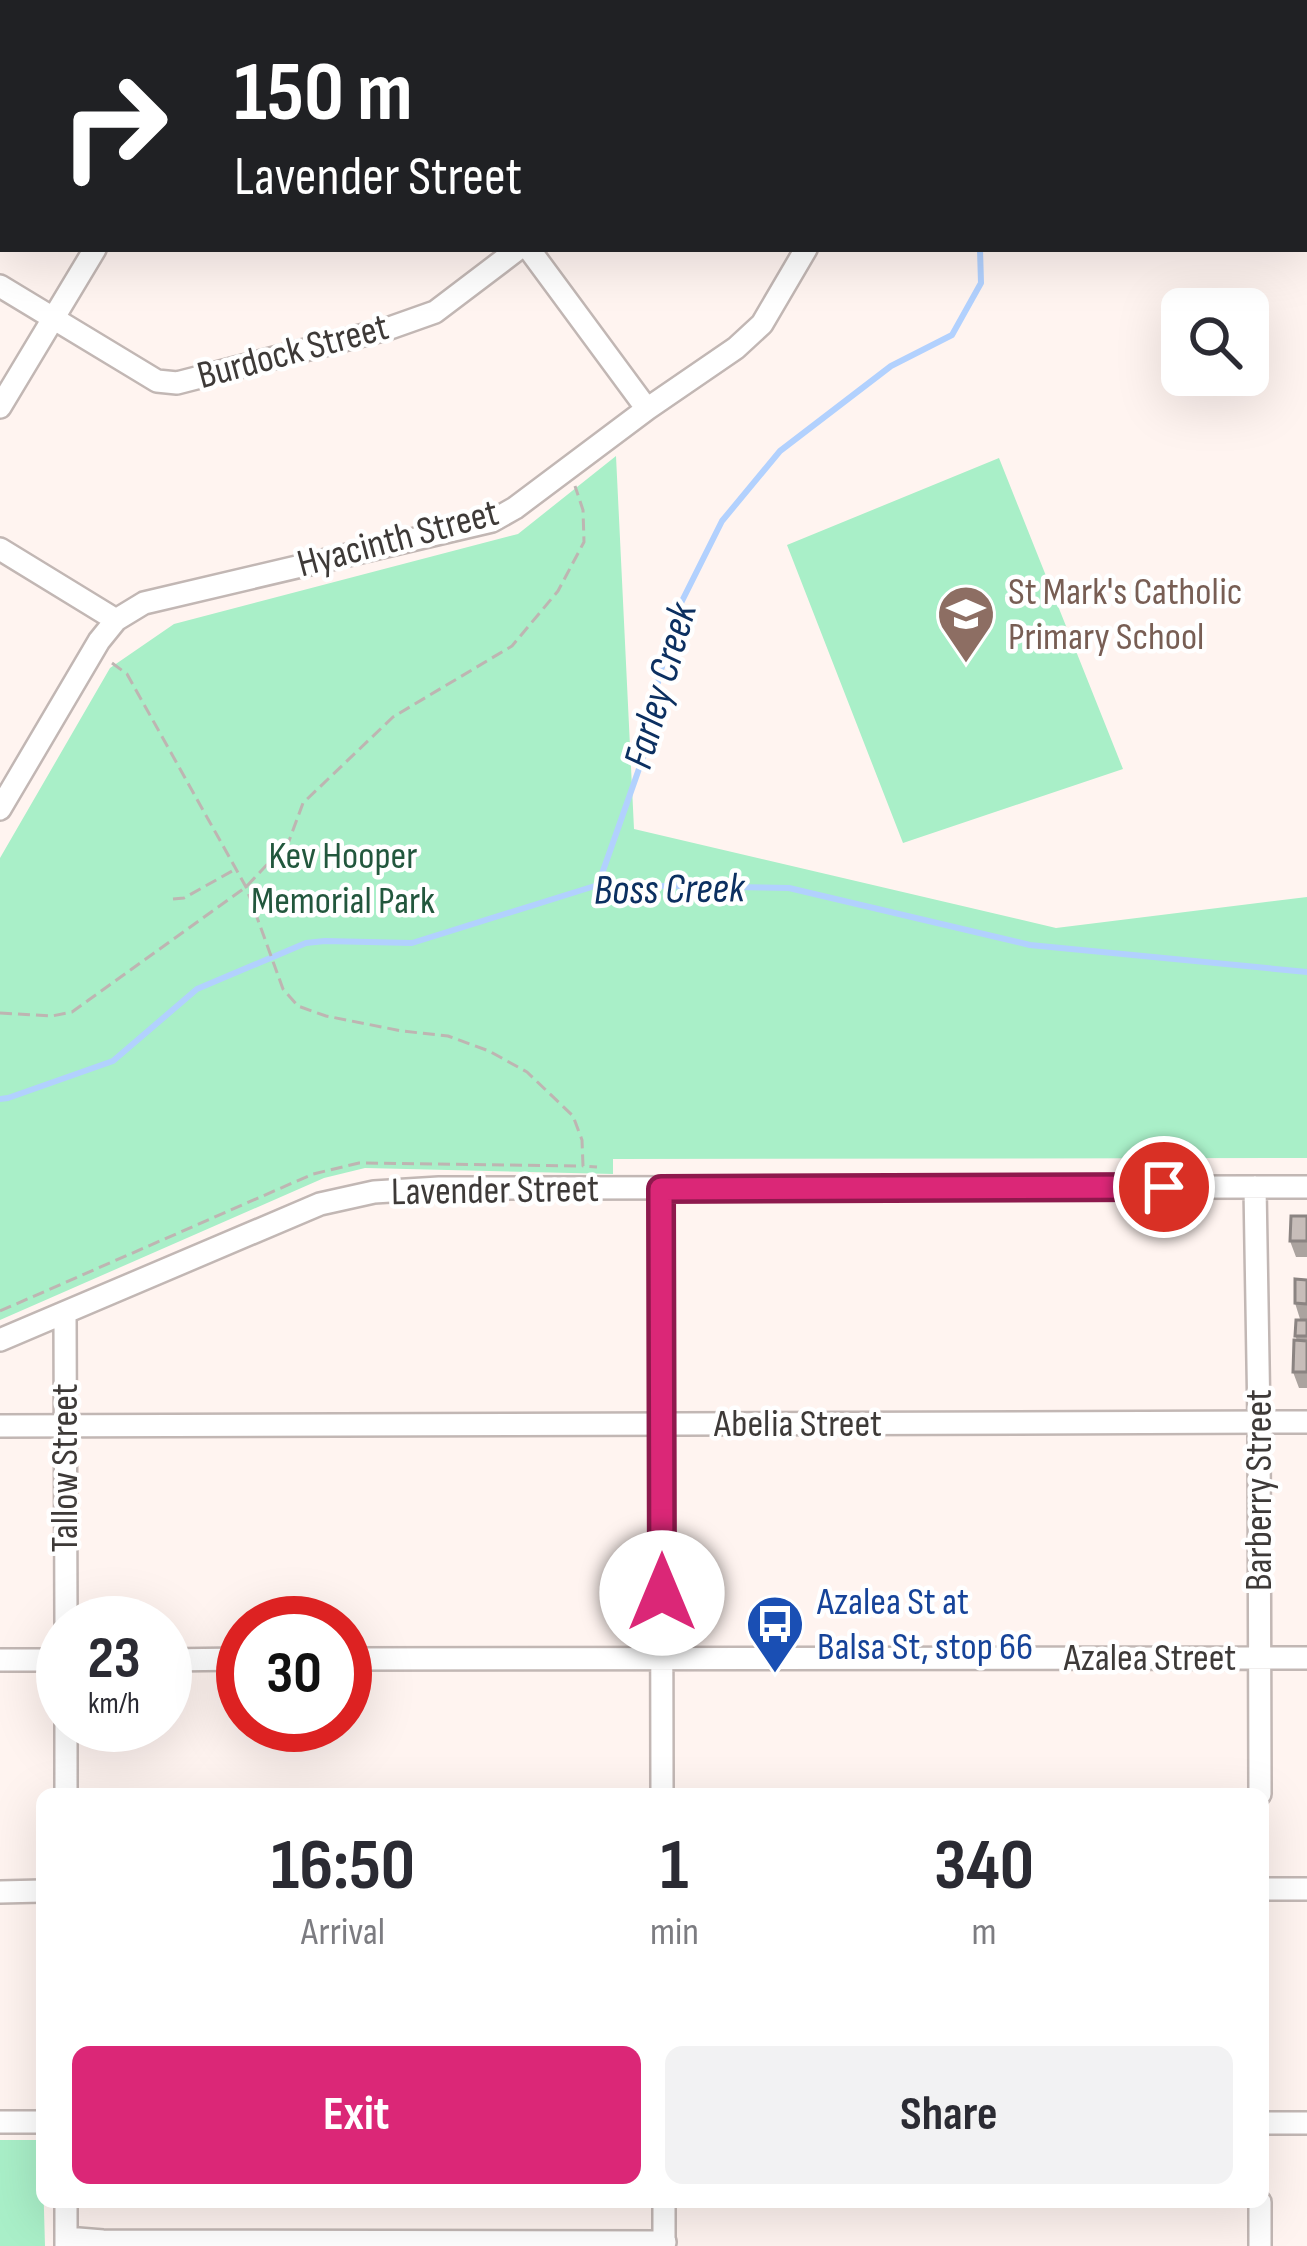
<!DOCTYPE html>
<html lang="en">
<head>
<meta charset="utf-8">
<style>
	:root { --surface:#fff; --page:#f2f2f3; --text:#2b2b33; --muted:#7c7c81; --accent:#db2777 }
	body { margin:0; font-family:"Sofia Sans Condensed",sans-serif; background:var(--page); color:var(--text); height:100vh; display:flex; flex-direction:column; font-size:45px; white-space:nowrap }
	* { box-sizing:border-box; margin:0 }
	p { font-size:39px; color:var(--muted) }
	.icon { flex:none; width:66px; height:66px; fill:none; stroke:currentColor; stroke-width:2; stroke-linecap:round; stroke-linejoin:round }
	.map { position:relative; flex:1; overflow:hidden }
	.details { position:absolute; left:36px; top:1788px; width:1233px; height:420px; display:flex; flex-direction:column; background:var(--surface); border-radius:18px; box-shadow:0 12px 48px #0002 }
	.details>* { flex:none }
	.banner { position:absolute; left:0px; top:0px; width:1308px; height:252px; box-shadow:0 12px 48px #0002; background:#202124; color:#fff; overflow:hidden }
	.tools { position:absolute; left:1161px; top:288px; display:grid; gap:24px }
	.tools a { display:grid; place-items:center; width:108px; height:108px; border-radius:18px; background:var(--surface); box-shadow:0 12px 48px #0002; font-size:60px }
	.speed { position:absolute; left:36px; top:1596px; display:flex; gap:24px; font-size:60px; font-weight:700; text-align:center }
	.speed>* { display:grid; place-content:center; width:156px; height:156px; border-radius:50%; background:var(--surface); box-shadow:0 12px 48px #0002; line-height:1 }
	.speed small { font-size:30px; font-weight:400 }
	.speed .limit { border:18px solid #d22; background:#fff; color:#111 }
	.pin { position:absolute; display:grid; place-items:center; width:102px; height:102px; color:#fff; margin:-51px; border:6px solid #fff; border-radius:50%; box-shadow:0 3px 12px #0007 }
	.me { position:absolute; width:132px; margin:-66px; rotate:0deg; stroke-linejoin:round; filter:drop-shadow(0 0 9px #0008) }
	.turn { display:flex; align-items:center; gap:42px; height:252px; padding:0 36px; font-size:54px }
	.turn .icon { width:156px; height:156px; stroke-width:2.5 }
	.turn b { display:block; font-size:84px; line-height:102px }
	.eta { display:flex; justify-content:space-evenly; align-items:center; height:204px; text-align:center }
	.eta b { font-size:72px; font-weight:700; line-height:84px }
	.primary-button { display:flex; gap:24px; margin-top:auto; padding:24px 36px }
	.primary-button a { flex:1; height:138px; border-radius:18px; background:var(--accent); color:#fff; font-size:48px; font-weight:700; line-height:138px; text-align:center }
	.primary-button a+a { background:var(--page); color:var(--text) }
	.map>svg:first-child { display:block }
</style>
</head>
<body>
<div class="map">
<svg width="1307" height="2246" viewBox="0 0 1307 2246">
	<rect width="100%" height="100%" fill="#fff4f0"/>
	<path fill="#a9efc8" d="M 616,456 L 634,829 L 1056,928 L 1307,897 L 1307,1158 L 613,1159 L 613,1174 L 365,1168 L 324,1178 L 0,1320 L 0,858 L 110,668 L 174,624 L 518,534 Z
		M 999,458 L 1123,769 L 903,843 L 787,545 Z
		M 0,2140 L 42,2140 L 45,2246 L 0,2246 Z"/>
	<g fill="none" stroke-linecap="round" stroke-linejoin="round">
		<path stroke="#b2d1fe" stroke-width="6" d="M 1132,3 L 1135,0
			M 598,885 L 646,749 L 659,677 L 681,603 L 722,521 L 780,451 L 891,366 L 952,335 L 981,283 L 980,249
			M 0,1099 L 8,1098 L 113,1061 L 197,989 L 306,943 L 325,941 L 412,943 L 598,885 L 789,888 L 1030,945 L 1307,972"/>
		<defs>
			<path id="minor" d="M 476,3 L 478,0
				M 712,3 L 714,0
				M 952,3 L 953,0
				M 529,249 L 647,409
				M 0,286 L 157,381 L 177,383 L 387,329 L 435,312 L 518,249
				M 0,407 L 95,249
				M 0,549 L 116,620
				M 0,809 L 99,641 L 116,620 L 144,603 L 492,521 L 515,508 L 647,409 L 736,348 L 762,324 L 806,249
				M 1255,1187 L 1259,1421 L 1260,1794
				M 661,1189 L 662,1794
				M 65,1313 L 66,1623
				M 0,1340 L 320,1204 L 374,1192 L 439,1188 L 1307,1187
				M 0,1426 L 1307,1422
				M 345,1659 L 1307,1658
				M 0,1660 L 63,1660
				M 165,1660 L 243,1659
				M 66,1725 L 66,1794
				M 1263,1889 L 1307,1889
				M 0,1892 L 42,1891
				M 0,2122 L 42,2122
				M 1263,2123 L 1307,2123
				M 66,2202 L 66,2246
				M 664,2202 L 664,2246
				M 1260,2202 L 1260,2246
				M 66,2238 L 103,2241 L 665,2242"/>
			<path id="major" d="M 0,8 L 5,0"/>
		</defs>
		<use href="#minor" stroke="#c2b7b4" stroke-width="26"/>
		<use href="#major" stroke="#c2b7b4" stroke-width="32"/>
		<path stroke="#beb5b2" stroke-width="3" stroke-dasharray="12 6" stroke-linecap="butt" d="M 336,0 L 338,3
			M 112,663 L 127,674 L 246,887 L 283,989 L 298,1006 L 326,1016 L 402,1031 L 448,1036 L 489,1051 L 527,1072 L 573,1116 L 582,1140 L 583,1166 L 597,1167
			M 173,899 L 184,898 L 234,870
			M 0,1013 L 52,1016 L 72,1012 L 246,887 L 289,841 L 303,803 L 393,717 L 512,646 L 558,591 L 584,542 L 583,510 L 575,486
			M 0,1311 L 313,1174 L 359,1163 L 581,1166"/>
		<use href="#minor" stroke="#fff" stroke-width="21"/>
		<use href="#major" stroke="#fff" stroke-width="27"/>
	</g>
	<path fill="#aba39f" d="M 741,0 L 913,0 L 912,3 L 742,3 Z
		M 1307,1216 L 1307,1257 L 1296,1257 L 1290,1241 Z
		M 1307,1280 L 1307,1319 L 1300,1319 L 1295,1303 Z
		M 1307,1320 L 1307,1388 L 1299,1388 L 1293,1372 L 1297,1340 L 1295,1336 Z"/>
	<path fill="#8b8482" d="M 883,0 L 913,0 L 912,3 L 881,3 Z"/>
	<path fill="#c7bdb9" stroke="#8b8482" stroke-width="3" d="M 764,0 L 883,0 L 881,3 L 769,3 Z
		M 1291,1216 L 1307,1216 L 1307,1241 L 1290,1241 Z
		M 1295,1279 L 1307,1280 L 1307,1304 L 1295,1303 Z
		M 1296,1320 L 1307,1320 L 1307,1336 L 1295,1336 Z
		M 1294,1340 L 1307,1341 L 1307,1372 L 1293,1372 Z"/>
	<g fill="none" stroke-linecap="round" stroke-linejoin="round">
		<defs>
			<path id="route" d="M 662,1593 L 661,1189 L 1164,1187"/>
		</defs>
		<use href="#route" stroke="#8e194d" stroke-width="30"/>
		<use href="#route" stroke="#db2777" stroke-width="21"/>
	</g>
	<defs>
		<symbol id="school-pin" viewBox="-11 -11 22 30"><path d="M0 17L-7.5 6A9.5 9.5 0 1 1 7.5 6Z" fill="#8d6e63" stroke="#fff"/><path d="M0-5L7-2L0 1L-7-2ZM-4 1L0 2.5L4 1V4Q0 6-4 4Z" fill="#fff"/></symbol>
		<symbol id="bus-pin" viewBox="-11 -11 22 30"><path d="M0 17L-7.5 6A9.5 9.5 0 1 1 7.5 6Z" fill="#1a4fb4" stroke="#fff"/><path d="M-5-6H5V4H4V6H2V4H-2V6H-4V4H-5ZM-3.5-4V0h7V-4ZM-3.5 1.2v1.5H-2V1.2ZM2 1.2v1.5H3.5V1.2Z" fill="#fff"/></symbol>
	</defs>
	<g fill-rule="evenodd">
		<use href="#school-pin" x="933" y="581" width="66" height="90"/>
		<use href="#bus-pin" x="742" y="1591" width="66" height="90"/>
	</g>
	<g text-anchor="middle" dominant-baseline="central" stroke-width="9" stroke-linejoin="round" paint-order="stroke">
		<g font-size="39" fill="#3e3a38" stroke="#fff">
			<text transform="translate(293 352) rotate(-15)">Burdock Street</text>
			<text transform="translate(398 539) rotate(-15)">Hyacinth Street</text>
			<text transform="translate(495 1191) rotate(-1)">Lavender Street</text>
			<text x="798" y="1424">Abelia Street</text>
			<text transform="translate(65 1468) rotate(-90)">Tallow Street</text>
			<text transform="translate(1259 1490) rotate(-90)">Barberry Street</text>
			<text x="1150" y="1658">Azalea Street</text>
		</g>
		<g font-size="39" fill="#785e54" stroke="#fff" text-anchor="start">
			<text x="1008" y="592">St Mark's Catholic<tspan x="1008" dy="45">Primary School</tspan></text>
		</g>
		<g font-size="39" fill="#22573d" stroke="#fff">
			<text x="343" y="856">Kev Hooper<tspan x="343" dy="45">Memorial Park</tspan></text>
		</g>
		<g font-size="39" fill="#164399" stroke="#fff" text-anchor="start">
			<text x="817" y="1602">Azalea St at<tspan x="817" dy="45">Balsa St, stop 66</tspan></text>
		</g>
		<g font-size="42" font-style="italic" fill="#0c3061" stroke="#fff">
			<text transform="translate(661 686) rotate(-74)">Farley Creek</text>
			<text transform="translate(669 890) rotate(-1)">Boss Creek</text>
		</g>
	</g>
</svg>
<div class="tools">
<a><svg class="icon" aria-label="search" viewBox="0 0 24 24"><circle cx="10" cy="10" r="6"/><path d="M15 15l6 6"/></svg></a>
</div>
<div class="speed"><div>23<small>km/h</small></div><div class="limit">30</div></div>
<div class="pin" style="left:1164px;top:1187px;background:#d93025"><svg class="icon" aria-label="arrive" viewBox="0 0 24 24"><path d="M6 21V4h12l-3 4 3 4H6"/></svg></div>
<svg class="me" style="left:662px;top:1593px" viewBox="-20 -20 40 40"><circle r="19" fill="#fff"/><path d="M0-13L10 11 0 6-10 11z" fill="#db2777"/></svg>
<div class="banner">
<div class="turn"><svg class="icon" aria-label="right" viewBox="0 0 24 24"><path d="M7 20v-9h11M14 6l5 5-5 5"/></svg><div><b>150 m</b>Lavender Street</div></div>
</div>
<section class="details">
<div class="eta">
<div><b>16:50</b><p>Arrival</p></div>
<div><b>1</b><p>min</p></div>
<div><b>340</b><p>m</p></div>
</div>
<div class="primary-button"><a>Exit</a><a>Share</a></div>
</section>
</div>
</body>
</html>
